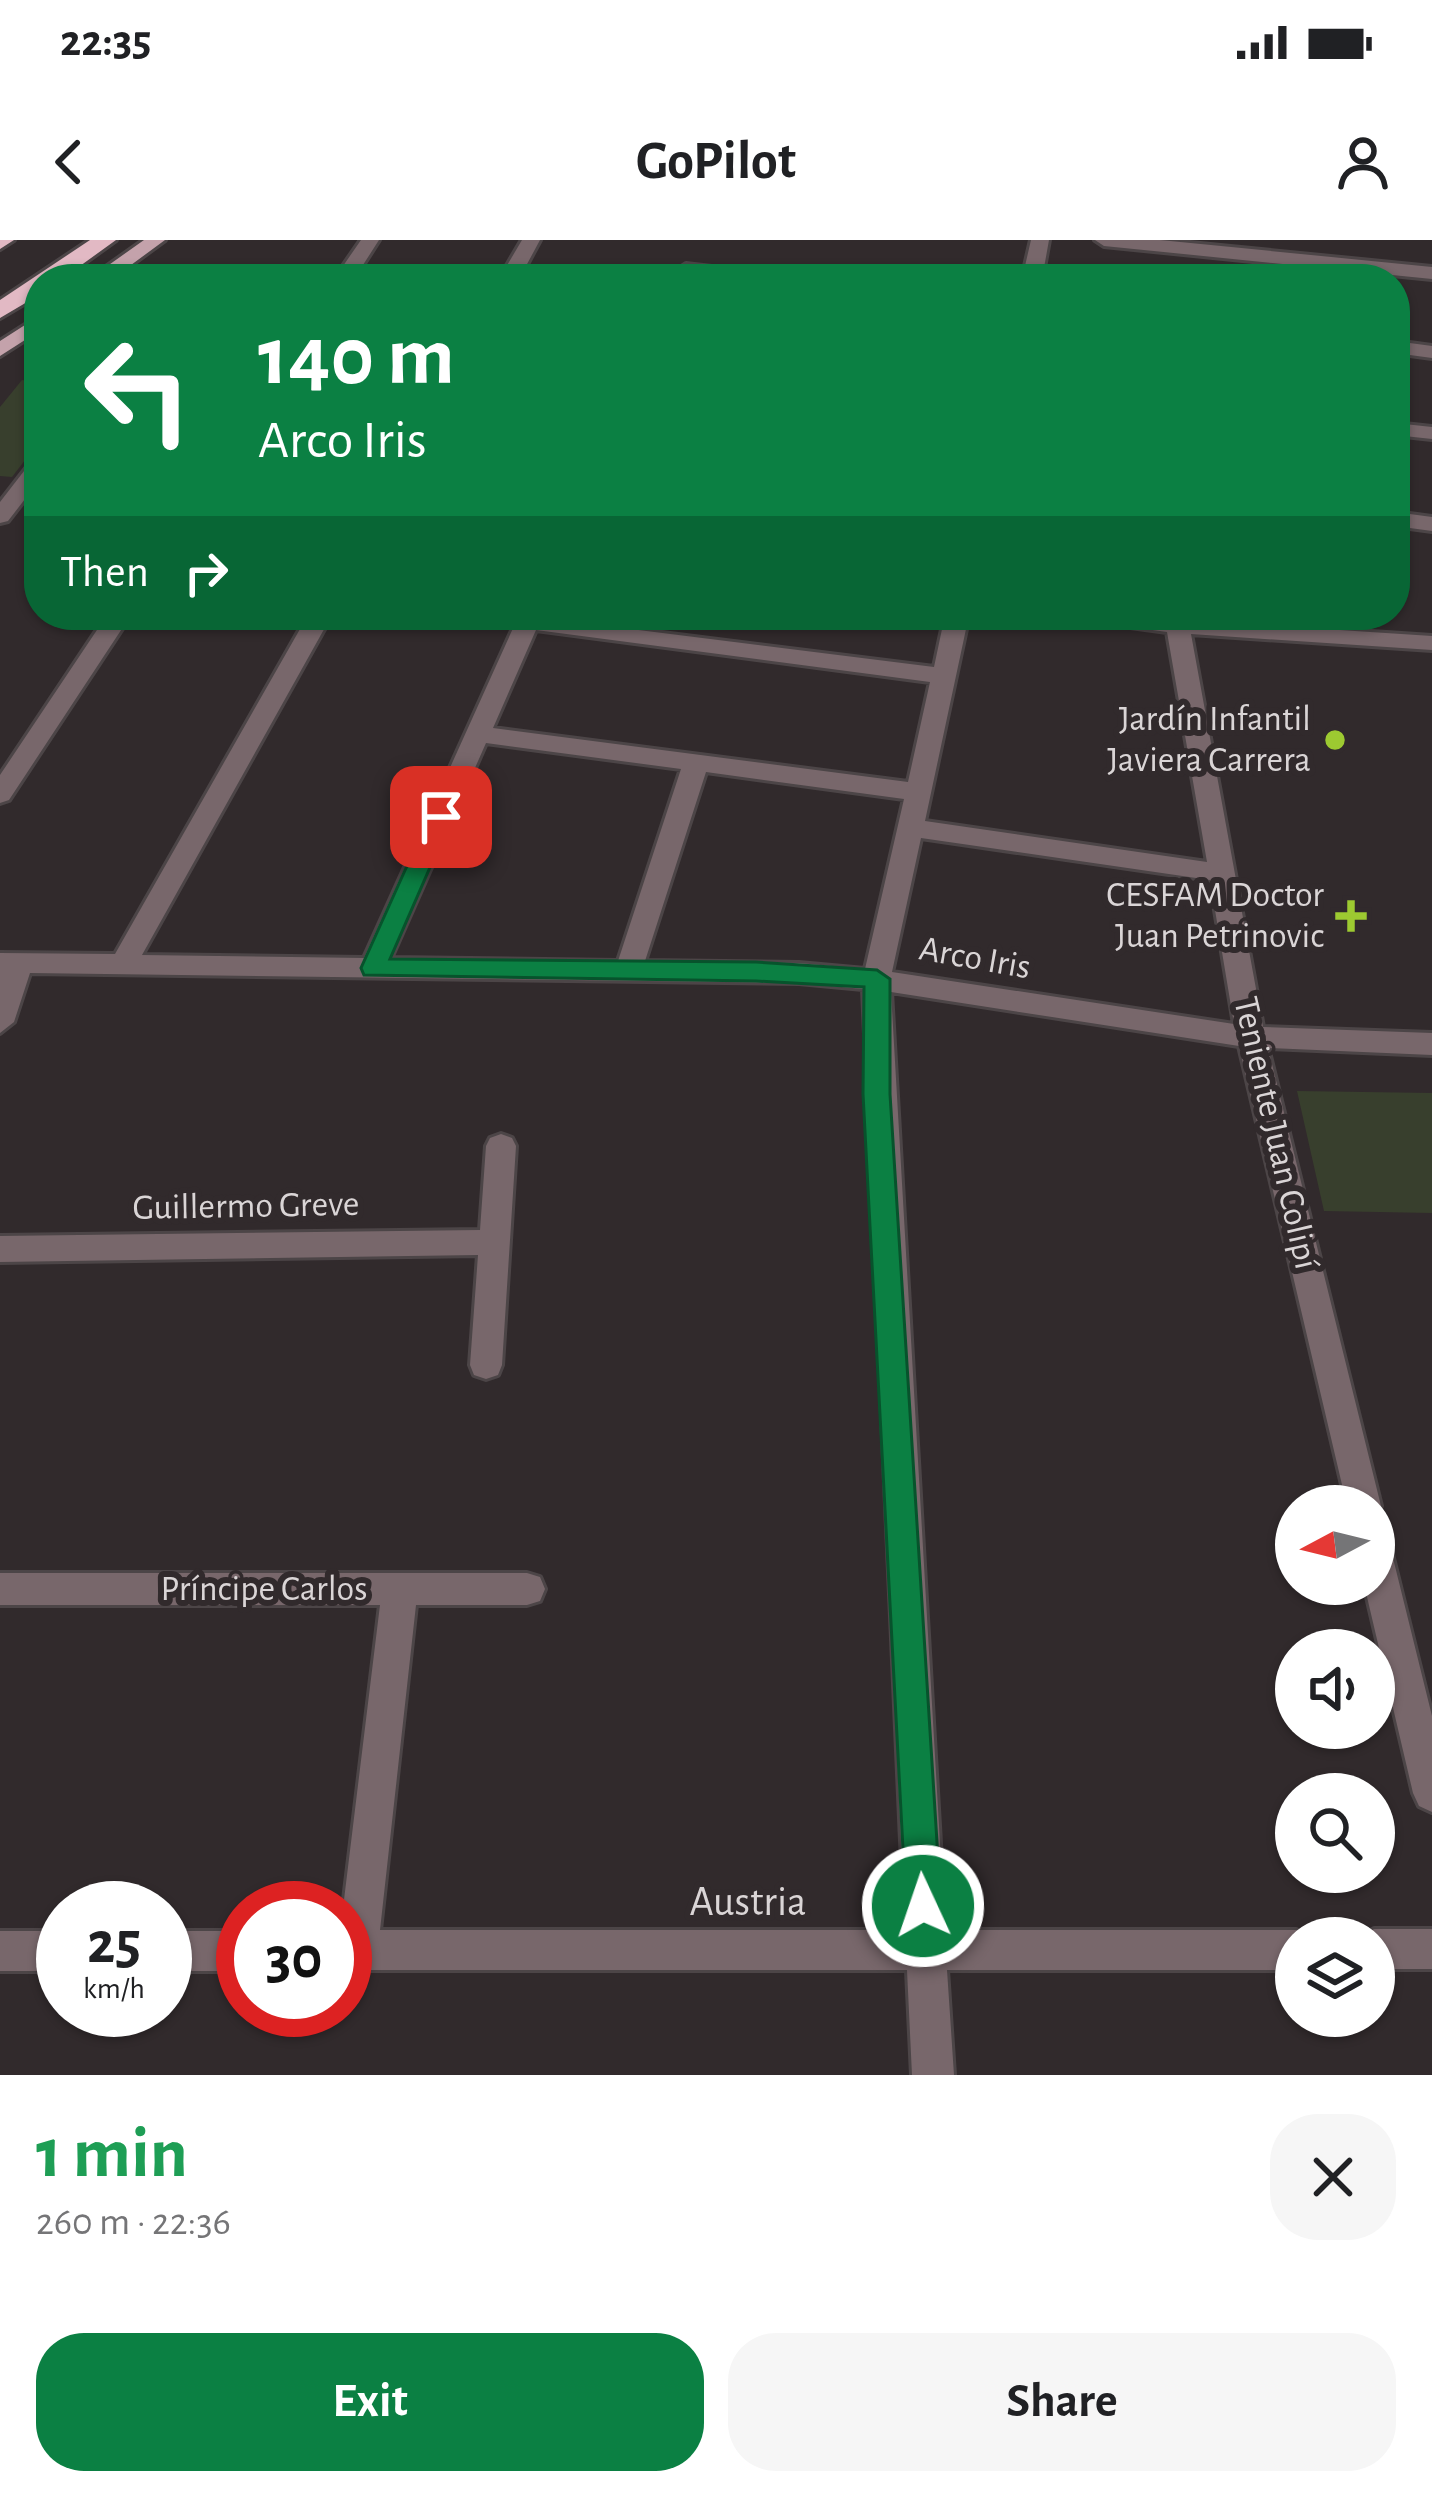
<!DOCTYPE html>
<html lang="en">
<head>
<meta charset="utf-8">
<style>
	:root { --surface:#fff; --page:#f6f6f6; --text:#202124; --muted:#757577; --accent:#0b8043 }
	body { margin:0; font-family:"Alegreya Sans",sans-serif; background:var(--page); color:var(--text); height:100vh; display:flex; flex-direction:column; font-size:45px; white-space:nowrap }
	* { box-sizing:border-box; margin:0 }
	p { font-size:39px; color:var(--muted) }
	.icon { flex:none; width:66px; height:66px; fill:none; stroke:currentColor; stroke-width:2; stroke-linecap:round; stroke-linejoin:round }
	.map { position:relative; height:1835px; overflow:hidden }
	.panel { display:flex; flex-direction:column; background:var(--surface); flex:1 }
	.panel>* { flex:none }
	.banner { position:absolute; left:24px; top:24px; width:1386px; height:366px; border-radius:48px; box-shadow:0 3px 9px #0004; background:#0b8043; color:#fff; overflow:hidden }
	.needle { width:78px; rotate:263deg }
	.buttons { position:absolute; left:1275px; top:1245px; display:grid; gap:24px }
	.buttons a { display:grid; place-items:center; width:120px; height:120px; border-radius:50%; background:var(--surface); box-shadow:0 3px 9px #0004; font-size:60px }
	.speed { position:absolute; left:36px; top:1641px; display:flex; gap:24px; font-size:60px; font-weight:700; text-align:center }
	.speed>* { display:grid; place-content:center; width:156px; height:156px; border-radius:50%; background:var(--surface); box-shadow:0 3px 9px #0004; line-height:1 }
	.speed small { font-size:30px; font-weight:400 }
	.speed .limit { border:18px solid #d22; background:#fff; color:#111 }
	.pin { position:absolute; display:grid; place-items:center; width:102px; height:102px; color:#fff; margin:-51px; border-radius:24px; box-shadow:0 6px 18px #0006 }
	.me { position:absolute; width:132px; margin:-66px; rotate:357deg; stroke-linejoin:round; filter:drop-shadow(0 0 9px #0008) }
	.turn { display:flex; align-items:center; gap:42px; height:252px; padding:0 36px; font-size:54px }
	.turn .icon { width:156px; height:156px; stroke-width:2.5 }
	.turn b { display:block; font-size:84px; line-height:102px }
	.then { display:flex; align-items:center; height:114px; padding:0 36px; background:#0003; gap:24px; font-size:45px }
	.round { display:grid; place-items:center; flex:none; width:126px; height:126px; border-radius:48px; background:var(--page) }
	.overview { display:flex; align-items:center; justify-content:space-between; height:204px; padding:0 36px }
	h1 { font-size:72px; font-weight:700; line-height:90px; color:#1e9e55 }
	.cta { display:flex; gap:24px; margin-top:auto; padding:24px 36px }
	.cta a { flex:1; height:138px; border-radius:48px; background:var(--accent); color:#fff; font-size:48px; font-weight:700; line-height:138px; text-align:center }
	.cta a+a { background:var(--page); color:var(--text) }
	.status { display:flex; justify-content:space-between; align-items:center; height:84px; padding:0 60px; background:var(--surface); direction:ltr }
	.status svg { height:33px; fill:currentColor }
	header { display:flex; justify-content:space-between; align-items:center; height:156px; padding:0 36px; background:var(--surface); font-size:54px; font-weight:700 }
	.map>svg:first-child { display:block }
</style>
</head>
<body>
<div class="status"><b>22:35</b><svg viewBox="0 0 49 12"><path d="M0 12V9h3v3zM5 12V6h3v6zM10 12V3h3v9zM15 12V0h3v12zM26 1h20v11H26zM47 4h2v5h-2z"/></svg></div>
<header><svg class="icon" aria-label="back" viewBox="0 0 24 24"><path d="M15 5l-7 7 7 7"/></svg>GoPilot<svg class="icon" aria-label="person" viewBox="0 0 24 24"><circle cx="12" cy="8" r="4"/><path d="M4 21q1-7 8-7t8 7"/></svg></header>
<div class="map">
<svg width="1432" height="1835" viewBox="0 0 1432 1835">
	<rect width="100%" height="100%" fill="#312a2c"/>
	<path fill="#383f2d" d="M 22,140 L 39,142 L 39,202 L 12,237 L 0,236 L 0,167 Z
		M 1297,851 L 1432,853 L 1432,973 L 1324,971 Z"/>
	<g fill="none" stroke-linecap="round" stroke-linejoin="round">
		<defs>
			<path id="minor" d="M 361,0 L 379,0 L 354,39 L 334,39 Z
				M 522,0 L 540,0 L 519,39 L 499,39 Z
				M 1031,0 L 1049,0 L 1042,39 L 1022,39 Z
				M 1095,0 L 1160,0 L 1432,27 L 1432,39 L 1104,6 Z
				M 686,24 L 763,33 L 773,39 L 679,34 L 677,30 Z
				M 1395,101 L 1432,106 L 1432,118 L 1395,113 Z
				M 1395,183 L 1432,187 L 1432,199 L 1395,195 Z
				M 39,221 L 39,241 L 8,281 L 0,283 L 0,262 L 31,222 Z
				M 1395,272 L 1432,277 L 1432,291 L 1395,286 Z
				M 107,375 L 131,375 L 9,560 L 0,563 L 0,535 Z
				M 308,375 L 332,375 L 142,715 L 364,718 L 519,375 L 934,427 L 945,375 L 969,375 L 925,581 L 1207,622 L 1167,392 L 1094,382 L 1082,375 L 1188,375 L 1188,380 L 1432,396 L 1432,410 L 1191,394 L 1263,787 L 1432,793 L 1432,815 L 1268,808 L 1381,1266 L 1376,1277 L 1374,1266 L 1347,1266 L 1239,806 L 891,752 L 945,1690 L 1296,1690 L 1311,1698 L 1296,1698 L 1296,1730 L 947,1730 L 954,1835 L 912,1835 L 907,1730 L 345,1730 L 343,1668 L 380,1365 L 0,1365 L 0,1333 L 527,1333 L 540,1337 L 545,1349 L 540,1361 L 527,1365 L 416,1365 L 380,1690 L 905,1690 L 863,749 L 799,743 L 30,733 L 14,782 L 0,793 L 0,713 L 115,714 ZM 536,390 L 930,442 L 908,542 L 493,488 ZM 486,503 L 681,529 L 618,721 L 391,718 ZM 706,532 L 904,559 L 865,729 L 799,723 L 645,721 ZM 921,598 L 1210,640 L 1234,784 L 892,732 Z
				M 501,894 L 512,898 L 516,906 L 502,1125 L 498,1135 L 486,1139 L 474,1135 L 470,1125 L 478,1015 L 0,1022 L 0,996 L 480,990 L 486,906 L 490,898 Z
				M 1374,1294 L 1386,1299 L 1391,1310 L 1432,1476 L 1432,1572 L 1419,1566 L 1413,1553 L 1364,1344 L 1374,1344 Z
				M 1374,1689 L 1432,1689 L 1432,1729 L 1374,1729 L 1374,1698 L 1359,1698 Z
				M 0,1691 L 63,1691 L 63,1731 L 0,1731 Z
				M 165,1691 L 243,1691 L 243,1731 L 165,1731 Z"/>
			<path id="major" d="M 144,0 L 165,0 L 112,39 L 89,39 Z
				M 39,76 L 39,91 L 0,116 L 0,101 Z"/>
			<path id="highway" d="M 0,0 L 14,0 L 0,9 Z
				M 90,0 L 116,0 L 62,39 L 39,39 L 39,55 L 0,78 L 0,60 Z"/>
		</defs>
		<use href="#minor" stroke="#4c4547" stroke-width="6"/>
		<use href="#major" stroke="#4c4547" stroke-width="6"/>
		<use href="#highway" stroke="#4c4547" stroke-width="6"/>
		<use href="#minor" fill="#78676b" fill-rule="evenodd"/>
		<use href="#major" fill="#c4a2ab" fill-rule="evenodd"/>
		<use href="#highway" fill="#e2b9c4" fill-rule="evenodd"/>
	</g>
	<path fill="#0b8043" stroke="#07532c" stroke-width="3" d="M 441,569 L 452,577 L 390,719 L 756,722 L 877,730 L 890,739 L 890,854 L 941,1666 L 936,1679 L 923,1684 L 911,1679 L 906,1666 L 863,854 L 864,747 L 756,741 L 364,735 L 361,728 L 429,577 Z"/>
	<g fill="#9dca31" stroke="#312a2c" stroke-width="4.5">
		<circle cx="1335" cy="500" r="12"/>
		<path d="M1345 658h12v12h12v12h-12v12h-12v-12h-12v-12h12z"/>
	</g>
	<g text-anchor="middle" dominant-baseline="central" stroke-width="12" stroke-linejoin="round" paint-order="stroke">
		<g font-size="36" fill="#dad5d6" stroke="#312a2c" text-anchor="end">
			<text x="1311" y="479">Jardín Infantil<tspan x="1311" dy="41">Javiera Carrera</tspan></text>
			<text x="1324" y="655">CESFAM Doctor<tspan x="1324" dy="41">Juan Petrinovic</tspan></text>
		</g>
		<g font-size="36" fill="#dad5d6" stroke="#312a2c">
			<text transform="translate(975 718) rotate(10)">Arco Iris</text>
			<text transform="translate(1276 893) rotate(77)">Teniente Juan Colipí</text>
			<text transform="translate(246 966) rotate(-1)">Guillermo Greve</text>
			<text x="264" y="1349">Príncipe Carlos</text>
		</g>
		<g font-size="42" fill="#dad5d6" stroke="#312a2c">
			<text x="748" y="1662">Austria</text>
		</g>
	</g>
</svg>
<div class="buttons">
<a><svg class="needle" viewBox="-14 -14 28 28"><path d="M0-13l5 13h-10z" fill="#e53935"/><path d="M0 13l5-13h-10z" fill="#757577"/></svg></a>
<a><svg class="icon" aria-label="sound" viewBox="0 0 24 24"><path d="M4 9h4l5-4v14l-5-4H4zM17 9q2 3 0 6"/></svg></a>
<a><svg class="icon" aria-label="search" viewBox="0 0 24 24"><circle cx="10" cy="10" r="6"/><path d="M15 15l6 6"/></svg></a>
<a><svg class="icon" aria-label="layers" viewBox="0 0 24 24"><path d="M12 4l9 5-9 5-9-5zM3 14l9 5 9-5"/></svg></a>
</div>
<div class="speed"><div>25<small>km/h</small></div><div class="limit">30</div></div>
<div class="pin" style="left:441px;top:577px;background:#d93025"><svg class="icon" aria-label="arrive" viewBox="0 0 24 24"><path d="M6 21V4h12l-3 4 3 4H6"/></svg></div>
<svg class="me" style="left:923px;top:1666px" viewBox="-20 -20 40 40"><circle r="17" fill="#0b8043" stroke="#fff" stroke-width="3"/><path d="M0-11L8 9 0 5-8 9z" fill="#fff"/></svg>
<div class="banner">
<div class="turn"><svg class="icon" aria-label="left" viewBox="0 0 24 24"><path d="M17 20v-9H6M10 6l-5 5 5 5"/></svg><div><b>140 m</b>Arco Iris</div></div>
<div class="then">Then<svg class="icon" aria-label="right" viewBox="0 0 24 24"><path d="M7 20v-9h11M14 6l5 5-5 5"/></svg></div>
</div>
</div>
<section class="panel">
<div class="overview"><div><h1>1 min</h1><p>260 m · 22:36</p></div><a class="round"><svg class="icon" aria-label="close" viewBox="0 0 24 24"><path d="M6 6l12 12M18 6L6 18"/></svg></a></div>
<div class="cta"><a>Exit</a><a>Share</a></div>
</section>
</body>
</html>
